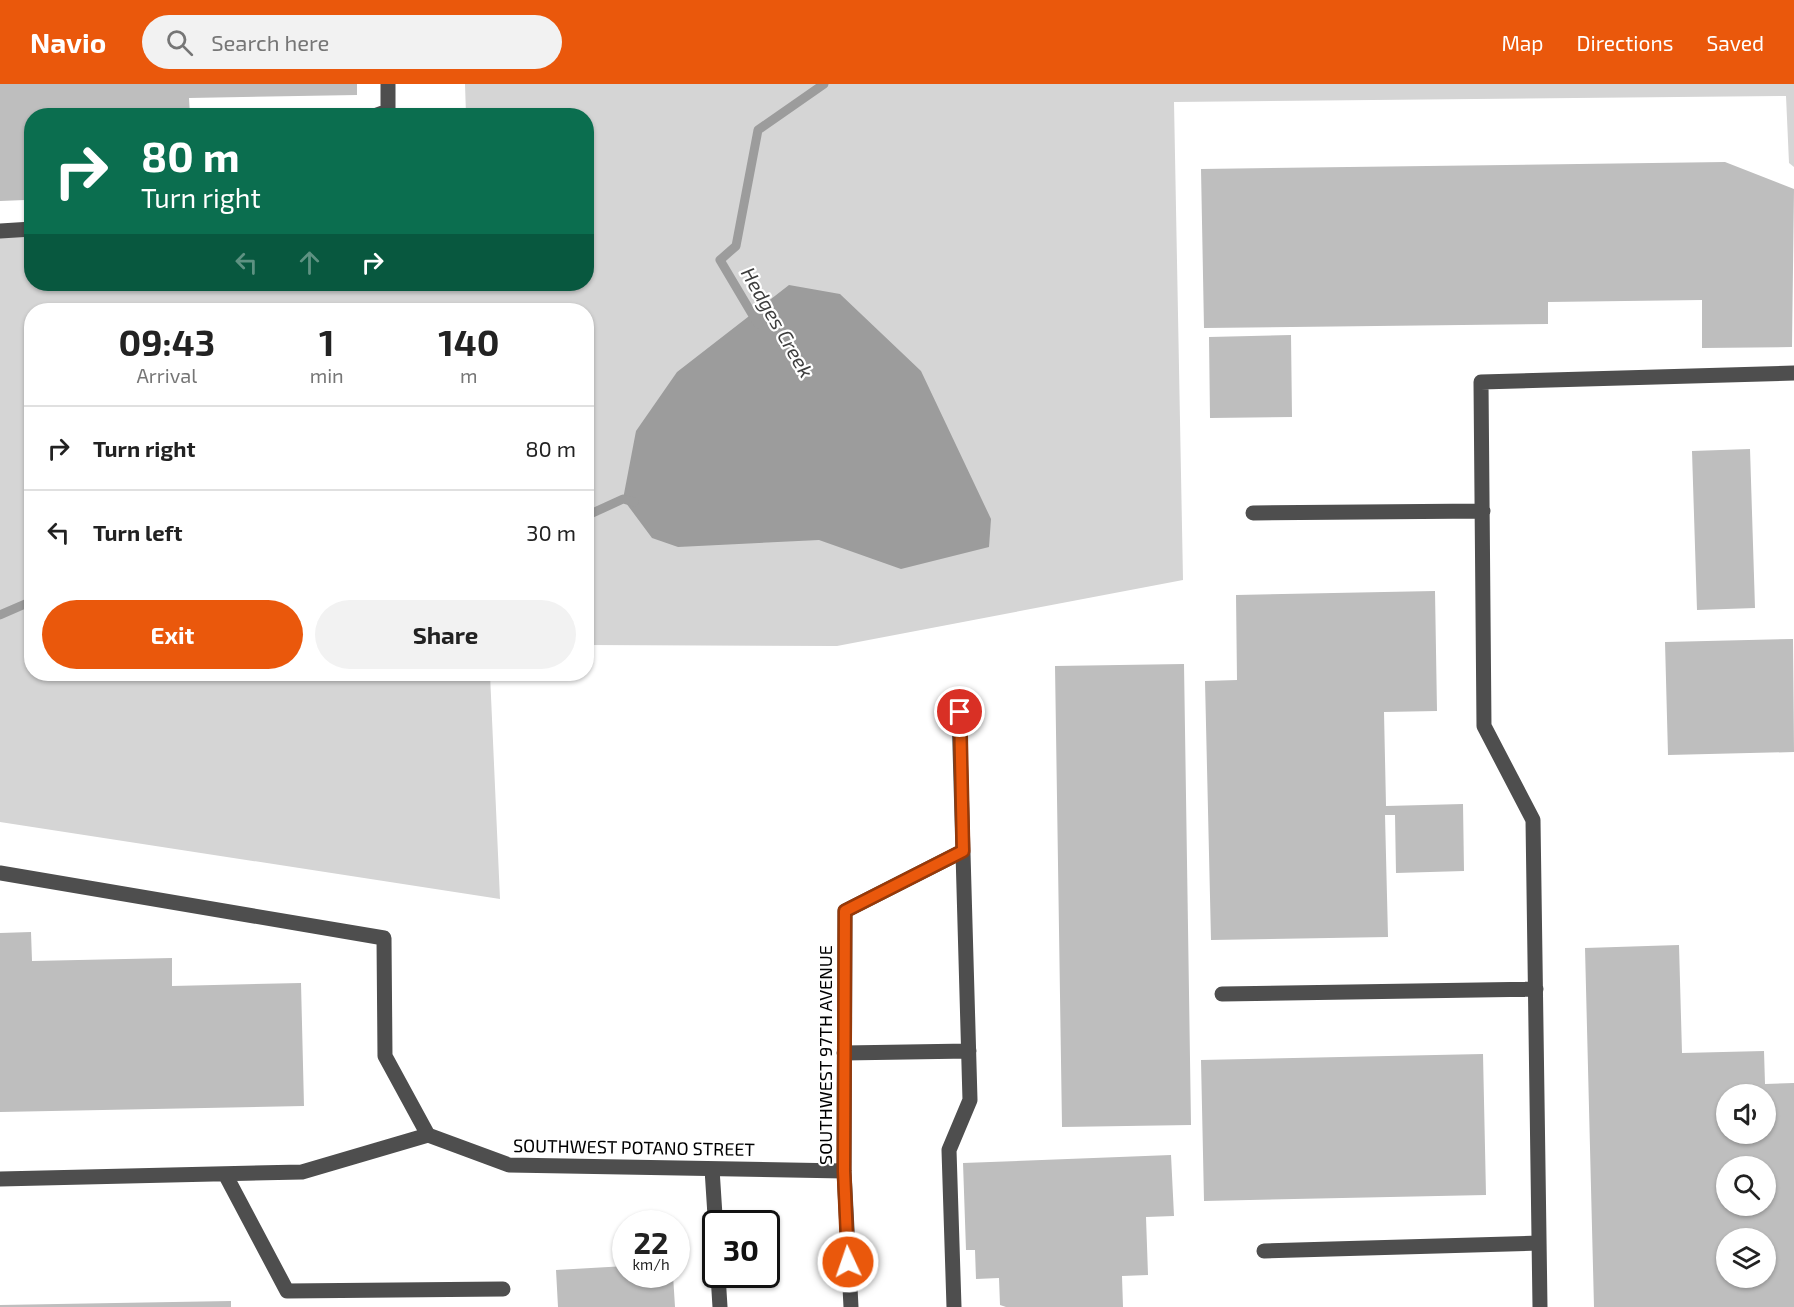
<!DOCTYPE html>
<html lang="en">
<head>
<meta charset="utf-8">
<style>
	:root { --surface:#fff; --page:#f2f2f2; --text:#222; --muted:#767676; --line:#e0e0e0; --accent:#ea580c }
	body { margin:0; font-family:"Exo 2",sans-serif; background:var(--page); color:var(--text); height:100vh; display:flex; flex-direction:column; font-size:22px; white-space:nowrap }
	* { box-sizing:border-box; margin:0 }
	p { font-size:20px; color:var(--muted) }
	.icon { flex:none; width:33px; height:33px; fill:none; stroke:currentColor; stroke-width:2; stroke-linecap:round; stroke-linejoin:round }
	.map { position:relative; flex:1; overflow:hidden }
	.side { position:absolute; left:24px; top:219px; width:570px; height:378px; display:flex; flex-direction:column; background:var(--surface); border-radius:24px; box-shadow:0 2px 4px #0004 }
	.side>* { flex:none }
	.guide { position:absolute; left:24px; top:24px; width:570px; height:183px; border-radius:24px; box-shadow:0 2px 4px #0004; background:#0b6e4f; color:#fff; overflow:hidden }
	.controls { position:absolute; left:1716px; top:1000px; display:grid; gap:12px }
	.controls a { display:grid; place-items:center; width:60px; height:60px; border-radius:50%; background:var(--surface); box-shadow:0 2px 4px #0004; font-size:30px }
	.speed { position:absolute; left:612px; top:1126px; display:flex; gap:12px; font-size:30px; font-weight:700; text-align:center }
	.speed>* { display:grid; place-content:center; width:78px; height:78px; border-radius:50%; background:var(--surface); box-shadow:0 2px 4px #0004; line-height:1 }
	.speed small { font-size:15px; font-weight:400 }
	.speed .limit { border:3px solid #111; border-radius:9px; background:#fff; color:#111 }
	.pin { position:absolute; display:grid; place-items:center; width:51px; height:51px; color:#fff; margin:-26px; border:3px solid #fff; border-radius:50%; box-shadow:0 2px 6px #0007 }
	.me { position:absolute; width:66px; margin:-33px; rotate:357deg; stroke-linejoin:round; filter:drop-shadow(0 0 4px #0008) }
	.turn { display:flex; align-items:center; gap:21px; height:126px; padding:0 18px; font-size:27px }
	.turn .icon { width:78px; height:78px; stroke-width:2.5 }
	.turn b { display:block; font-size:42px; line-height:51px }
	.lanes { display:flex; align-items:center; height:57px; padding:0 18px; background:#0003; justify-content:center; gap:30px; direction:ltr }
	.lanes .off { opacity:.35 }
	.eta { display:flex; justify-content:space-evenly; align-items:center; height:102px; text-align:center }
	.eta b { font-size:36px; font-weight:700; line-height:42px }
	.button { display:flex; gap:12px; margin-top:auto; padding:12px 18px }
	.button a { flex:1; height:69px; border-radius:36px; background:var(--accent); color:#fff; font-size:24px; font-weight:700; line-height:69px; text-align:center }
	.button a+a { background:var(--page); color:var(--text) }
	ul { padding:0; list-style:none }
	li { display:flex; align-items:center; gap:18px; height:84px; padding:0 18px; border-top:2px solid var(--line) }
	li div { flex:1 }
	li b { display:block; font-size:22px }
	li em { font-style:normal }
	header { display:flex; align-items:center; gap:36px; box-sizing:border-box; height:84px; padding:0 30px; background:var(--accent); color:#fff }
	header strong { font-size:28px }
	nav { display:flex; gap:33px; margin-inline-start:auto; font-size:21px }
	.search { width:420px; height:54px; background:var(--page); display:flex; align-items:center; gap:15px; box-sizing:border-box; padding:0 21px; border-radius:33px; color:var(--muted); font-size:22px }
	.map>svg:first-child { display:block }
</style>
</head>
<body>
<header>
<strong>Navio</strong>
<div class="search"><svg class="icon" aria-label="search" viewBox="0 0 24 24"><circle cx="10" cy="10" r="6"/><path d="M15 15l6 6"/></svg>Search here</div>
<nav><a>Map</a><a>Directions</a><a>Saved</a></nav>
</header>
<div class="map">
<svg width="1794" height="1223" viewBox="0 0 1794 1223">
	<rect width="100%" height="100%" fill="#fff"/>
	<path fill="#d5d5d5" d="M 465,0 L 1794,0 L 1794,83 L 1789,79 L 1786,12 L 1174,18 L 1183,496 L 837,562 L 587,561 L 586,226 L 32,226 L 32,590 L 490,590 L 500,815 L 0,738 L 0,147 L 31,146 L 32,200 L 586,200 L 586,32 L 466,31 Z"/>
	<path fill="#9c9c9c" d="M 789,201 L 840,210 L 921,287 L 991,435 L 989,463 L 901,485 L 819,456 L 678,463 L 652,454 L 623,415 L 636,347 L 677,288 Z"/>
	<g fill="none" stroke-linecap="round" stroke-linejoin="round">
		<path stroke="#9c9c9c" stroke-width="9" d="M 758,240 L 720,176 L 736,162 L 758,46 L 824,0
			M 586,432 L 623,415 L 634,418
			M 0,531 L 32,517"/>
	</g>
	<path fill="#bebebe" fill-rule="evenodd" d="M 0,0 L 357,0 L 357,11 L 189,14 L 190,32 L 32,32 L 32,97 L 25,97 L 25,116 L 0,117 Z
		M 1725,78 L 1794,105 L 1792,263 L 1702,264 L 1702,216 L 1548,218 L 1548,240 L 1204,244 L 1201,85 Z
		M 1291,251 L 1292,333 L 1210,334 L 1209,253 Z
		M 1750,365 L 1755,524 L 1697,526 L 1692,367 Z
		M 1435,507 L 1437,627 L 1384,628 L 1386,722 L 1463,720 L 1464,787 L 1396,789 L 1395,731 L 1385,731 L 1388,853 L 1211,856 L 1205,597 L 1237,596 L 1236,511 Z
		M 1793,555 L 1794,668 L 1668,671 L 1665,558 Z
		M 1184,580 L 1191,1041 L 1062,1043 L 1055,582 Z
		M 31,848 L 32,877 L 172,874 L 172,902 L 301,899 L 304,1022 L 0,1028 L 0,849 Z
		M 1679,861 L 1682,969 L 1764,967 L 1765,1000 L 1794,999 L 1794,1223 L 1594,1223 L 1585,864 ZM 1726,1011 L 1766,1011 L 1766,1050 L 1726,1050 ZM 1726,1083 L 1766,1083 L 1766,1122 L 1726,1122 ZM 1726,1155 L 1766,1155 L 1766,1194 L 1726,1194 Z
		M 1483,970 L 1486,1111 L 1204,1117 L 1201,976 Z
		M 1171,1071 L 1174,1132 L 1146,1133 L 1148,1191 L 1122,1192 L 1123,1223 L 1006,1223 L 1000,1221 L 999,1194 L 976,1195 L 975,1166 L 966,1166 L 963,1079 Z
		M 626,1182 L 626,1191 L 673,1191 L 675,1223 L 558,1223 L 556,1186 Z
		M 231,1217 L 231,1223 L 0,1223 L 0,1221 Z"/>
	<g fill="none" stroke-linecap="round" stroke-linejoin="round">
		<path stroke="#4e4e4e" stroke-width="15" d="M 374,32 L 388,27 L 388,0
			M 0,147 L 32,145
			M 1253,429 L 1483,427
			M 0,789 L 384,854 L 385,972 L 428,1051
			M 1222,910 L 1536,905
			M 844,969 L 969,967
			M 428,1051 L 509,1081 L 844,1087
			M 712,1085 L 716,1147
			M 225,1090 L 287,1207 L 503,1205
			M 0,1095 L 302,1088 L 428,1051
			M 1264,1167 L 1539,1159
			M 718,1191 L 720,1223
			M 851,1223 L 844,1087 L 845,827 L 963,767
			M 954,1223 L 949,1066 L 970,1016 L 959,628
			M 1540,1223 L 1533,736 L 1484,642 L 1481,298 L 1794,289"/>
	</g>
	<g fill="none" stroke-linecap="round" stroke-linejoin="round">
		<defs>
			<path id="route" d="M 848,1178 L 844,1087 L 845,827 L 963,767 L 960,628"/>
		</defs>
		<use href="#route" stroke="#983908" stroke-width="15"/>
		<use href="#route" stroke="#ea580c" stroke-width="10"/>
	</g>
	<g text-anchor="middle" dominant-baseline="central" stroke-width="4.5" stroke-linejoin="round" paint-order="stroke">
		<g font-size="18" fill="#000" stroke="#fff">
			<text transform="translate(825 971) rotate(-90)">SOUTHWEST 97TH AVENUE</text>
			<text transform="translate(634 1063) rotate(1)">SOUTHWEST POTANO STREET</text>
		</g>
		<g font-size="20" font-style="italic" fill="#3d3d3d" stroke="#fff">
			<text transform="translate(778 238) rotate(60)">Hedges Creek</text>
		</g>
	</g>
</svg>
<div class="controls">
<a><svg class="icon" aria-label="sound" viewBox="0 0 24 24"><path d="M4 9h4l5-4v14l-5-4H4zM17 9q2 3 0 6"/></svg></a>
<a><svg class="icon" aria-label="search" viewBox="0 0 24 24"><circle cx="10" cy="10" r="6"/><path d="M15 15l6 6"/></svg></a>
<a><svg class="icon" aria-label="layers" viewBox="0 0 24 24"><path d="M12 4l9 5-9 5-9-5zM3 14l9 5 9-5"/></svg></a>
</div>
<div class="speed"><div>22<small>km/h</small></div><div class="limit">30</div></div>
<div class="pin" style="left:960px;top:628px;background:#d93025"><svg class="icon" aria-label="arrive" viewBox="0 0 24 24"><path d="M6 21V4h12l-3 4 3 4H6"/></svg></div>
<svg class="me" style="left:848px;top:1178px" viewBox="-20 -20 40 40"><circle r="17" fill="#ea580c" stroke="#fff" stroke-width="3"/><path d="M0-11L8 9 0 5-8 9z" fill="#fff"/></svg>
<div class="guide">
<div class="turn"><svg class="icon" aria-label="right" viewBox="0 0 24 24"><path d="M7 20v-9h11M14 6l5 5-5 5"/></svg><div><b>80 m</b>Turn right</div></div>
<div class="lanes"><svg class="icon off" aria-label="left" viewBox="0 0 24 24"><path d="M17 20v-9H6M10 6l-5 5 5 5"/></svg><svg class="icon off" aria-label="ahead" viewBox="0 0 24 24"><path d="M12 20V5M6 11l6-6 6 6"/></svg><svg class="icon" aria-label="right" viewBox="0 0 24 24"><path d="M7 20v-9h11M14 6l5 5-5 5"/></svg></div>
</div>
<section class="side">
<div class="eta">
<div><b>09:43</b><p>Arrival</p></div>
<div><b>1</b><p>min</p></div>
<div><b>140</b><p>m</p></div>
</div>
<ul>
<li><svg class="icon" aria-label="right" viewBox="0 0 24 24"><path d="M7 20v-9h11M14 6l5 5-5 5"/></svg><div><b>Turn right</b></div><em>80 m</em></li>
<li><svg class="icon" aria-label="left" viewBox="0 0 24 24"><path d="M17 20v-9H6M10 6l-5 5 5 5"/></svg><div><b>Turn left</b></div><em>30 m</em></li>
</ul>
<div class="button"><a>Exit</a><a>Share</a></div>
</section>
</div>
</body>
</html>
